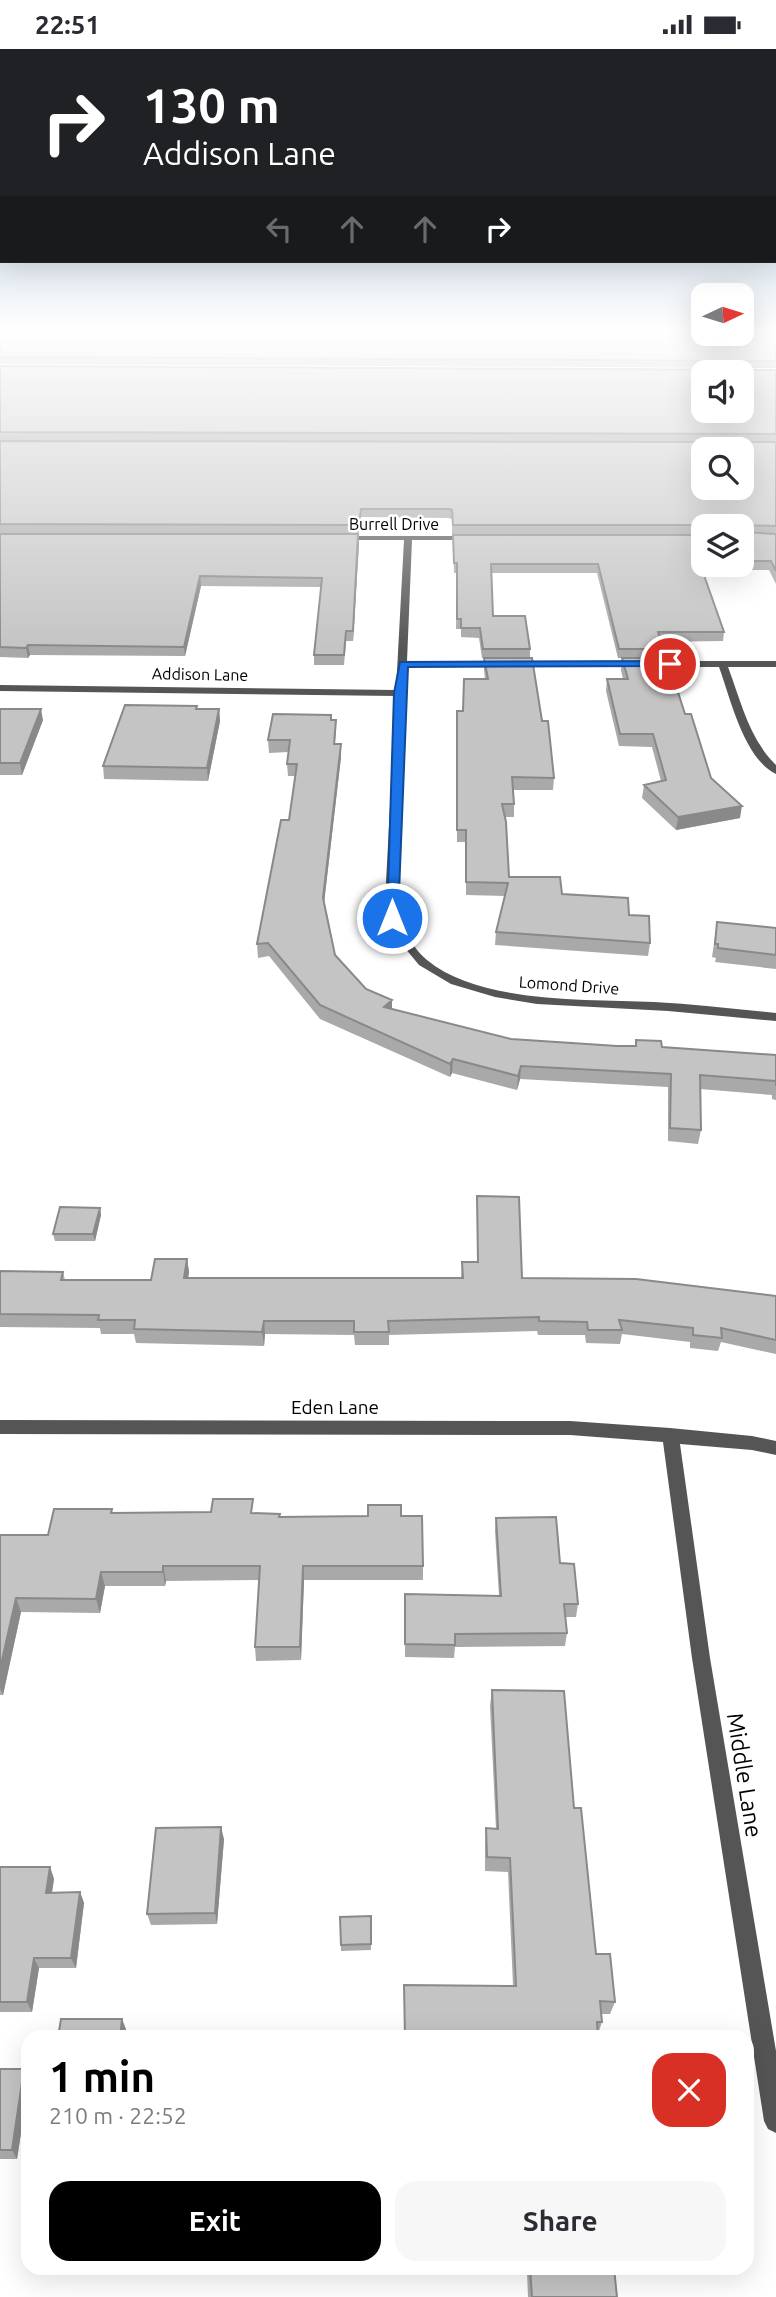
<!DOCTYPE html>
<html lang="en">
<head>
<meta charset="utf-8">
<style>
	:root { --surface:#fff; --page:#f7f7f7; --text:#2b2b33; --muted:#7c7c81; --accent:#000 }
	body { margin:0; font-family:Ubuntu,sans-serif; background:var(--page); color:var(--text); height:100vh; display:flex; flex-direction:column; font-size:26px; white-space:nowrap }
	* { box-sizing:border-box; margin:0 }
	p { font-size:23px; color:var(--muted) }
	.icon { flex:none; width:38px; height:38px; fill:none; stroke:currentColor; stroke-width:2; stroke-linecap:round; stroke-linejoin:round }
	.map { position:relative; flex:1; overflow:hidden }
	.drawer { position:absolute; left:21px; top:1981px; width:733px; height:245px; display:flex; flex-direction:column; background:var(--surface); border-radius:21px; box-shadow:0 7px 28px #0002 }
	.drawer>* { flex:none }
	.banner { position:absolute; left:0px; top:0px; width:777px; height:214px; box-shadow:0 7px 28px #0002; background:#202124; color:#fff; overflow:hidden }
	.needle { width:46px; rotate:86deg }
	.tools { position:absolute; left:691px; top:234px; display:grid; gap:14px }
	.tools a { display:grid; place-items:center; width:63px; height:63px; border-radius:14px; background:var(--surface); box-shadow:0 7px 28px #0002; font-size:35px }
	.pin { position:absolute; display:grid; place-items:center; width:60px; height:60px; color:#fff; margin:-30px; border:4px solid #fff; border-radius:50%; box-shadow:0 2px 7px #0007 }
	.me { position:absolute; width:77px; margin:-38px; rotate:0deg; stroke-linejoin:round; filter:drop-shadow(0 0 5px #0008) }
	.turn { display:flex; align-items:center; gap:24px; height:147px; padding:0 28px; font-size:32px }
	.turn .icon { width:91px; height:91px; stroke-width:2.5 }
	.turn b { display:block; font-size:49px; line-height:60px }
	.lanes { display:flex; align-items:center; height:66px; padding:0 28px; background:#0003; justify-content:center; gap:35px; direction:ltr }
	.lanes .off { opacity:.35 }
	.round { display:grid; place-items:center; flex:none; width:74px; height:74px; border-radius:21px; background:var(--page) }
	.summary { display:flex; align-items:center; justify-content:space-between; height:119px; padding:0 28px }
	h1 { font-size:42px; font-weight:700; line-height:52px; color:var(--accent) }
	.primary-button { display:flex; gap:14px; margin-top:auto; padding:14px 28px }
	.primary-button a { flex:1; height:80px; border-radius:21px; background:var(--accent); color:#fff; font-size:28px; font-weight:700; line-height:80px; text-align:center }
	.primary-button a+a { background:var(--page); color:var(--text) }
	.status { display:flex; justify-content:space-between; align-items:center; height:49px; padding:0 35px; background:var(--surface); direction:ltr }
	.status svg { height:19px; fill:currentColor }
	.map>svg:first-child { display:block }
</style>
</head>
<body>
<div class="status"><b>22:51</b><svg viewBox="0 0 49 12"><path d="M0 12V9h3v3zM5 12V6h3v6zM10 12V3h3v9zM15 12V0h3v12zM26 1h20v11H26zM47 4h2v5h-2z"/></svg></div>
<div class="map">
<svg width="776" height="2248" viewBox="0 0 776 2248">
	<rect width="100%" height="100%" fill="#fff"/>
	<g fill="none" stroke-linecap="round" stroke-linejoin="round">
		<path fill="#555" fill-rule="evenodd" d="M 341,487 L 471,487 L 475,489 L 471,491 L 412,491 L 407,612 L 776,612 L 776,618 L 728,618 C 741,652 749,690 776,716 L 776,725 C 744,710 730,648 719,618 L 406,618 L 397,851 C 403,875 407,894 427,911 C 480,955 589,950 654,953 C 695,955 735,960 776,964 L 776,972 L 668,962 L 537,955 L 495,948 L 451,935 L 419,916 L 395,887 L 385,851 L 396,647 L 0,642 L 0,636 L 396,641 L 404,491 L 338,491 L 337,489 Z
			M 0,1371 L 570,1372 L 670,1379 L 752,1387 L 776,1392 L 776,1406 L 752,1401 L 680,1395 L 710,1609 L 776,2002 L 776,2084 L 768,2080 L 764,2072 L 692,1609 L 663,1393 L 570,1386 L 0,1385 Z"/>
	</g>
	<path fill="#a9a9a9" d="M 0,285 L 776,285 L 776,319 L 0,315 Z
		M 0,317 L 776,321 L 776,393 L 0,391 Z
		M 0,392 L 776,393 L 776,535 L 769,521 L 702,521 L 724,583 L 723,592 L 661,593 L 663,600 L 662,609 L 711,729 L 740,769 L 676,781 L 642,749 L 644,736 L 661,732 L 652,698 L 619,697 L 606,642 L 607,630 L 623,630 L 621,621 L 622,609 L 618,609 L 597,524 L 492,524 L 493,567 L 530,600 L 530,609 L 554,729 L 553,741 L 513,741 L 514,755 L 514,768 L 505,768 L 509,828 L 629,866 L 650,894 L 648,907 L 495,896 L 496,883 L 505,847 L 466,846 L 466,793 L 457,793 L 456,674 L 463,662 L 485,630 L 484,621 L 484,609 L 482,609 L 479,589 L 461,588 L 461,580 L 456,580 L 457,524 L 454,524 L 453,495 L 704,486 L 704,516 L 742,516 L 742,478 L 704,478 L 704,485 L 452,485 L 452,470 L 448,469 L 361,468 L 359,485 L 0,484 Z
		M 0,485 L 359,495 L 353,592 L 346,592 L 344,616 L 314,616 L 314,606 L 321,538 L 201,537 L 185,607 L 30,606 L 28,609 L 0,608 Z
		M 0,660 L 43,671 L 22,726 L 0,726 Z
		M 197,660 L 219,660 L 220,672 L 208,732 L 104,730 L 103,717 Z
		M 331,666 L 332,671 L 336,683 L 335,695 L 341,695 L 341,708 L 324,855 L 335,906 L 366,940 L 392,951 L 392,960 L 511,990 L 617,997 L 635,997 L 636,991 L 662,998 L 776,1006 L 776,1051 L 772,1050 L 772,1046 L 700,1040 L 701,1081 L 698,1095 L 668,1092 L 668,1038 L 520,1030 L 517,1041 L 452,1024 L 450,1028 L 320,970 L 269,907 L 258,909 L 257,895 L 289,771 L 295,727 L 288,727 L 287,715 L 289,703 L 269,704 L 268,691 Z
		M 717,873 L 776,879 L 776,920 L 715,913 L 716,909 L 712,908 Z
		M 477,1147 L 522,1229 L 776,1247 L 776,1305 L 721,1293 L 718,1302 L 690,1299 L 690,1293 L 622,1285 L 620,1295 L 586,1294 L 585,1286 L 538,1286 L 537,1282 L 389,1286 L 389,1296 L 355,1296 L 354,1286 L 265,1285 L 264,1297 L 136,1294 L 134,1285 L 101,1285 L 100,1279 L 0,1278 L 0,1222 L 63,1223 L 65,1231 L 151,1231 L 187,1210 L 189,1223 L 188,1229 L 461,1229 L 462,1213 L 477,1213 Z
		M 100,1159 L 101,1166 L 95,1192 L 55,1192 L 53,1185 Z
		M 113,1464 L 254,1464 L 280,1468 L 401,1467 L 423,1517 L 423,1531 L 304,1531 L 301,1611 L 256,1612 L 255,1598 L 259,1531 L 166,1532 L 165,1537 L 105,1537 L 100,1564 L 21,1563 L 3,1646 L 0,1646 L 0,1486 L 48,1486 Z
		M 496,1469 L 560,1514 L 578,1555 L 576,1568 L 565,1568 L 567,1584 L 565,1597 L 455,1598 L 454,1609 L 405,1608 L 405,1545 L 499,1547 L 495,1482 Z
		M 492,1641 L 574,1759 L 596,1905 L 615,1953 L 610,1965 L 601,1965 L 602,1973 L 598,1985 L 513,1937 L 508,1823 L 485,1822 L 485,1794 L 486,1779 L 496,1780 L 490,1657 Z
		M 224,1790 L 217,1875 L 151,1876 L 147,1865 Z
		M 0,1818 L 50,1818 L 54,1830 L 52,1844 L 80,1843 L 84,1854 L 76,1919 L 39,1919 L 32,1963 L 0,1963 Z
		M 371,1867 L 371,1901 L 341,1902 L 340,1868 Z
		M 0,2020 L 24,2020 L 28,2028 L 28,2039 L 17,2110 L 0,2110 Z
		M 393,2219 L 614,2219 L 617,2248 L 528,2248 L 527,2224 L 393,2223 Z"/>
	<path fill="#898989" d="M 358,485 L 359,495 L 353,592 L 353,582 Z
		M 200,527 L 201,537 L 185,607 L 184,598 Z
		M 28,596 L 30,606 L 28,609 L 26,599 Z
		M 41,660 L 43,671 L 22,726 L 20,714 Z
		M 219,660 L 220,672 L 208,732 L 207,719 Z
		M 341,695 L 341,708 L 323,862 L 323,849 Z
		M 742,757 L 740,769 L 676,781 L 678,768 Z
		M 392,951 L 392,965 L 384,958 Z
		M 453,1010 L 452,1024 L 450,1028 L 450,1015 Z
		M 521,1017 L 520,1030 L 517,1041 L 518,1027 Z
		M 100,1159 L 101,1166 L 95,1192 L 93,1185 Z
		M 187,1210 L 189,1223 L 186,1243 L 184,1229 Z
		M 264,1272 L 265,1285 L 264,1297 L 262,1283 Z
		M 163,1517 L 166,1532 L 165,1537 L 163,1523 Z
		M 303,1517 L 304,1531 L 301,1611 L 300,1598 Z
		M 101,1523 L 105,1537 L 100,1564 L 96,1550 Z
		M 16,1549 L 21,1563 L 3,1646 L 0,1639 L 0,1620 Z
		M 221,1778 L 224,1790 L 217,1875 L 215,1864 Z
		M 50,1818 L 54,1830 L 50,1855 L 46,1844 Z
		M 80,1843 L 84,1854 L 76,1919 L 71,1909 Z
		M 34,1909 L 39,1919 L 32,1963 L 27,1953 Z
		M 122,1970 L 126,1980 L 125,1988 L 120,1988 Z
		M 24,2020 L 28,2028 L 28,2039 L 17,2110 L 12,2101 Z"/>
	<path fill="#c4c4c4" stroke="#898989" stroke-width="2" fill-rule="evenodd" d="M 0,285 L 776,285 L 776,312 L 0,308 Z
		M 0,317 L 776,321 L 776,385 L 0,383 ZM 704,324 L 742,324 L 742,362 L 704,362 Z
		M 0,392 L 776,393 L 776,477 L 743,476 L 742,480 L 742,478 L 707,478 L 705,476 L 453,476 L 452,461 L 449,460 L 361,460 L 359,476 L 0,475 ZM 704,401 L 742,401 L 742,439 L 704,439 Z
		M 742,483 L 776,485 L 776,522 L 771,512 L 742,512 Z
		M 0,485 L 358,485 L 353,582 L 346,582 L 344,606 L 314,606 L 322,529 L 200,527 L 184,598 L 28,596 L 26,599 L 0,598 Z
		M 453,486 L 704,486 L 704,512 L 699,512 L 724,583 L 658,583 L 663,600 L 619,600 L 598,515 L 491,515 L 493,567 L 525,567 L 530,600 L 483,600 L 480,579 L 461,579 L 461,570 L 457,570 L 457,514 L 454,514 Z
		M 484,609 L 532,609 L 542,672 L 548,672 L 554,729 L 512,728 L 514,755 L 502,755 L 506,773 L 509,828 L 560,828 L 562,845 L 628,849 L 629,866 L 649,867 L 650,894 L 496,883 L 508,834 L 466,833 L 466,781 L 457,781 L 457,662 L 463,662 L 464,630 L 488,630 Z
		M 622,609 L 667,609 L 685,665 L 691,665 L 711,729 L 742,757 L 678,768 L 644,736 L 666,731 L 653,685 L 620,685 L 607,630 L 628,630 Z
		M 125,656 L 197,657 L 196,660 L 219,660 L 207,719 L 103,717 Z
		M 0,660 L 41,660 L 20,714 L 0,714 Z
		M 273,665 L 331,666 L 331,671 L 336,671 L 334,695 L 341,695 L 323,849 L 335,906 L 366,940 L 392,951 L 384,958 L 511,990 L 617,997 L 636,997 L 636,991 L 661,992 L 662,998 L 776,1006 L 776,1037 L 776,1032 L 700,1026 L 701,1081 L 670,1079 L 671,1025 L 521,1017 L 518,1027 L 453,1010 L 450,1015 L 320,956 L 268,894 L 257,895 L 281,771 L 289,771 L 297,715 L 287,715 L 290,691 L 268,691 Z
		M 717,873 L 776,879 L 776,906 L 718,899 L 718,895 L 715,895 Z
		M 477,1147 L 519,1148 L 522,1229 L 636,1230 L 776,1247 L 776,1291 L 721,1279 L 722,1289 L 693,1286 L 693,1279 L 619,1271 L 622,1281 L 588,1281 L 587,1273 L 539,1272 L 539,1268 L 388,1272 L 389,1283 L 354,1283 L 354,1272 L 264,1272 L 262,1283 L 134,1280 L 135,1271 L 98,1271 L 99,1266 L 0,1265 L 0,1222 L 63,1223 L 61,1231 L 151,1231 L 155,1210 L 187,1210 L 184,1229 L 463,1229 L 462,1213 L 478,1213 Z
		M 60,1158 L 100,1159 L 93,1185 L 53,1185 Z
		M 213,1450 L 253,1450 L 251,1464 L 280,1465 L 279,1468 L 368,1467 L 368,1456 L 401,1456 L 401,1467 L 422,1467 L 423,1517 L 303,1517 L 300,1598 L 255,1598 L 260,1517 L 163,1517 L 163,1523 L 101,1523 L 96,1550 L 16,1549 L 0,1620 L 0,1486 L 48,1486 L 54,1460 L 112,1460 L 111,1464 L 211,1463 Z
		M 556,1468 L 560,1514 L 574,1515 L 578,1555 L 564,1555 L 567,1584 L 455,1585 L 455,1596 L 405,1595 L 405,1545 L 501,1547 L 496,1469 Z
		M 492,1641 L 564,1642 L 574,1759 L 581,1759 L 596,1905 L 610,1905 L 615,1953 L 600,1952 L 602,1973 L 597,1973 L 598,1988 L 405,1988 L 404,1936 L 516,1937 L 510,1809 L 487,1808 L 486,1779 L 498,1780 Z
		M 221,1778 L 215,1864 L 147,1865 L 156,1779 Z
		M 0,1818 L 50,1818 L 46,1844 L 80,1843 L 71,1909 L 34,1909 L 27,1953 L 0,1953 Z
		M 371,1867 L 371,1895 L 341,1896 L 340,1868 Z
		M 61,1970 L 122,1970 L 120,1988 L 58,1988 Z
		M 0,2020 L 24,2020 L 12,2101 L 0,2101 Z
		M 530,2219 L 614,2219 L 617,2248 L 532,2248 Z"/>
	<linearGradient id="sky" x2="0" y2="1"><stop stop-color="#8cadcc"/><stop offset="0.47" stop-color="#fff"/><stop offset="1" stop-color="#fff" stop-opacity="0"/></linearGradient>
	<rect width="776" height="600" fill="url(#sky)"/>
	<path fill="#1a73e8" stroke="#114b97" stroke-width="2" d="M 670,612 L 674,613 L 674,617 L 408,618 L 398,869 L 387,872 L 394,644 L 400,613 Z"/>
	<g text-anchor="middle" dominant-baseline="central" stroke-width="5" stroke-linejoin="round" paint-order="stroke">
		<g font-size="16" fill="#000" stroke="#fff">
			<text x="394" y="475">Burrell Drive</text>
			<text transform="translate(200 625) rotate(1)">Addison Lane</text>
			<text transform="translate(569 936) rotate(4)">Lomond Drive</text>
		</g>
		<g font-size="19" fill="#000" stroke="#fff">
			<text x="335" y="1358">Eden Lane</text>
		</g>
		<g font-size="23" fill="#000" stroke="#fff">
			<text transform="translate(745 1726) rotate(81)">Middle Lane</text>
		</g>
	</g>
</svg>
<div class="tools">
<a><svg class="needle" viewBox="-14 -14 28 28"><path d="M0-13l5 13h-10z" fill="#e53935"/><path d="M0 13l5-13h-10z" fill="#7c7c81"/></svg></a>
<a><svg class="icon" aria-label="sound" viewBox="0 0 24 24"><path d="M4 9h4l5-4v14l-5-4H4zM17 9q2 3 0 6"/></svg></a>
<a><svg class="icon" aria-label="search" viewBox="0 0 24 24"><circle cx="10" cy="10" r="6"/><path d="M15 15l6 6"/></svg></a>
<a><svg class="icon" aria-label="layers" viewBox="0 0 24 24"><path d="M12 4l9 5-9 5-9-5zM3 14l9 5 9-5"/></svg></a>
</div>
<div class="pin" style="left:670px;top:615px;background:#d93025"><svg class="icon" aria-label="arrive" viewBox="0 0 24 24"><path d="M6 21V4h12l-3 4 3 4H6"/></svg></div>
<svg class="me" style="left:392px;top:869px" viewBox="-20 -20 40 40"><circle r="17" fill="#1a73e8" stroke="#fff" stroke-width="3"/><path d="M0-11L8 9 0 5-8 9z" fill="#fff"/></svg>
<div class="banner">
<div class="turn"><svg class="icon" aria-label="right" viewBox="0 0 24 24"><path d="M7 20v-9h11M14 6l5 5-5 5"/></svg><div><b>130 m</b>Addison Lane</div></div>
<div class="lanes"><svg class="icon off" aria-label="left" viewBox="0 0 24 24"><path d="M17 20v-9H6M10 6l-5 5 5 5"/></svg><svg class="icon off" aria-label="ahead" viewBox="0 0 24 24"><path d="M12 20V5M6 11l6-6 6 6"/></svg><svg class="icon off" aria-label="ahead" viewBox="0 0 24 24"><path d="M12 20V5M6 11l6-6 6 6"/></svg><svg class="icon" aria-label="right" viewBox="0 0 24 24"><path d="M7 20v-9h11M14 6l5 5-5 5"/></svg></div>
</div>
<section class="drawer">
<div class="summary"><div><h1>1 min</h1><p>210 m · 22:52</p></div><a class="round" style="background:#d93025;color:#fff"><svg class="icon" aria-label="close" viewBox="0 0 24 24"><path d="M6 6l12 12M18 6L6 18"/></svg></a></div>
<div class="primary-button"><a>Exit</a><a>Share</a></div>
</section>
</div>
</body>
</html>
